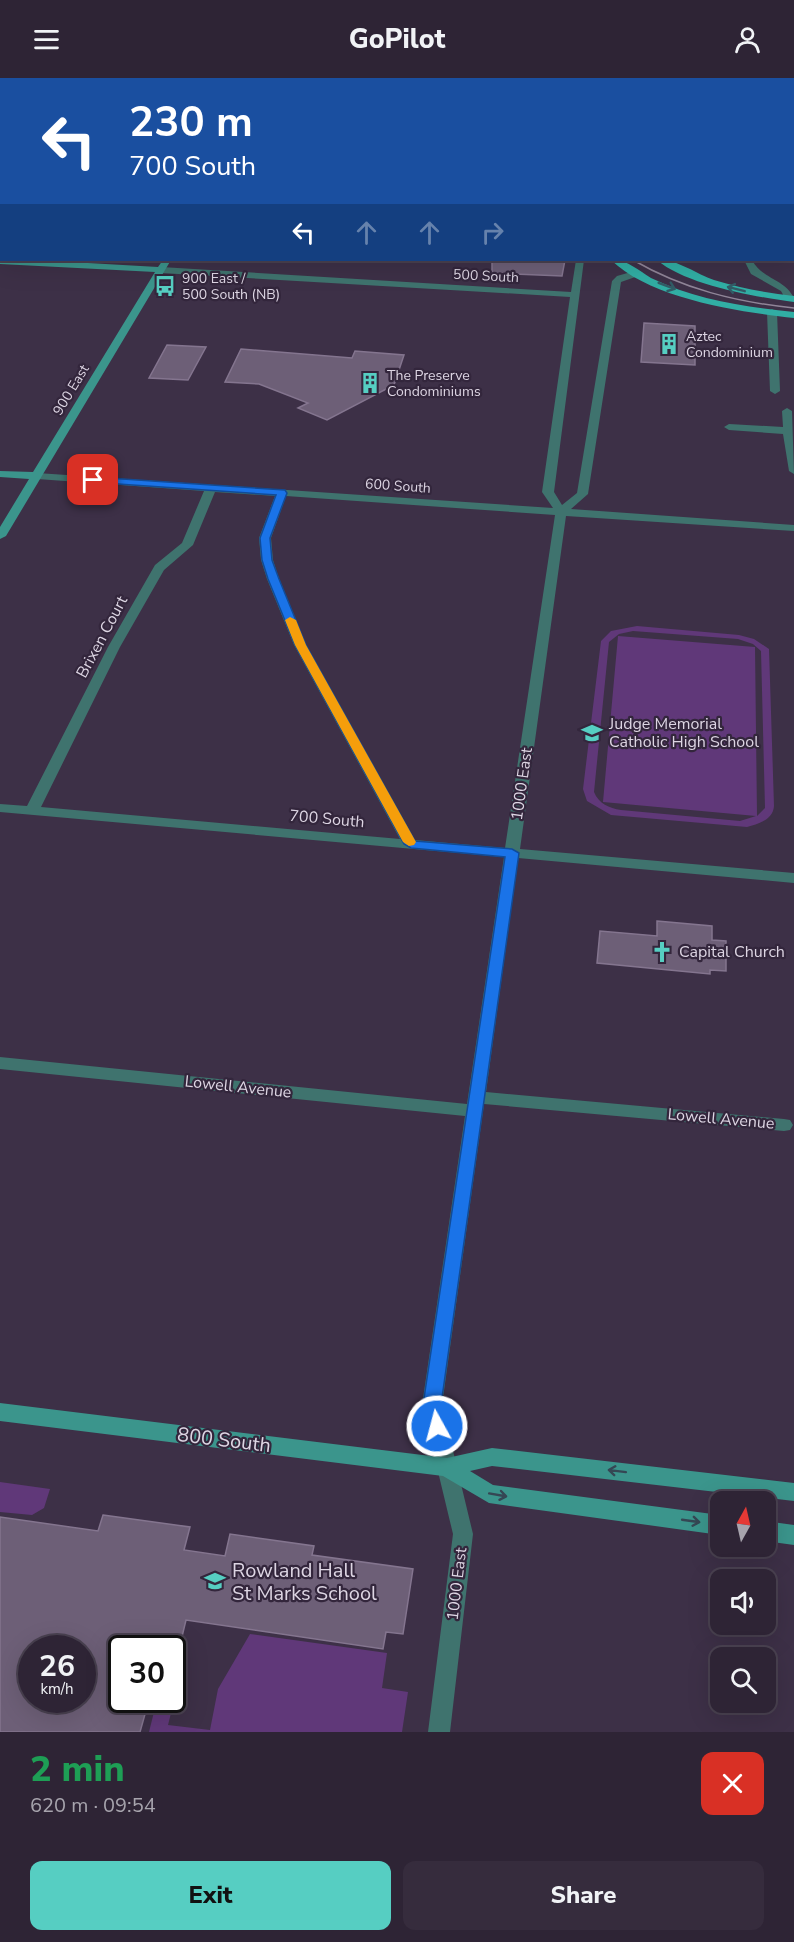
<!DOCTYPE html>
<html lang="en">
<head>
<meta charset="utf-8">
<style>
	:root { --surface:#2e2435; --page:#362c3d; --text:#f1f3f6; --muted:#a7a4ad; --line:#494150; --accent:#56cec2 }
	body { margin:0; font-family:"Nunito Sans",sans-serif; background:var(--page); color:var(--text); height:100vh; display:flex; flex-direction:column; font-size:22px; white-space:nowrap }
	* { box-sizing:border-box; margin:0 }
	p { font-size:20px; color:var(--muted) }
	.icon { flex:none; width:33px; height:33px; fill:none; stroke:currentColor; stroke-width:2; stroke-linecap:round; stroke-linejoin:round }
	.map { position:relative; height:1654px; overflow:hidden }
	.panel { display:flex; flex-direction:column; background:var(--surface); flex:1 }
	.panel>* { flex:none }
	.top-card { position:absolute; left:0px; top:0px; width:795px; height:183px; box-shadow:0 6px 24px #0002,0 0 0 2px var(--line); background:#1a4fa0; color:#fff; overflow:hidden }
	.needle { width:39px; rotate:8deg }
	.controls { position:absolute; left:710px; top:1413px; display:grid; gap:12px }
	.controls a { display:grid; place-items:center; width:66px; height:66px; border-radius:12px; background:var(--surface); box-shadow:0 6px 24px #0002,0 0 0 2px var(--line); font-size:30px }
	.speed { position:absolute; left:18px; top:1557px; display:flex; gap:12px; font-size:30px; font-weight:700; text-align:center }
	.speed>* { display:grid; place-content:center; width:78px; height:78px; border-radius:50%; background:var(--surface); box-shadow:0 6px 24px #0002,0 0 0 2px var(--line); line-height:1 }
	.speed small { font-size:15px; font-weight:400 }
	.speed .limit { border:3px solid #111; border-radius:9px; background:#fff; color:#111 }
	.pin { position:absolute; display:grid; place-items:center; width:51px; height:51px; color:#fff; margin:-26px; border-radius:12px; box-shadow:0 3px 9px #0006 }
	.me { position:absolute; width:66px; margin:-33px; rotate:353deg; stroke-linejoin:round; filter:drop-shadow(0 0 4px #0008) }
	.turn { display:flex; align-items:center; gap:21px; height:126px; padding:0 30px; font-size:27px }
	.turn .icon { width:78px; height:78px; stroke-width:2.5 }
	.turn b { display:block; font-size:42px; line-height:51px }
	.lanes { display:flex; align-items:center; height:57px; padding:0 30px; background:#0003; justify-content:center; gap:30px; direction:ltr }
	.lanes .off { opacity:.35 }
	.round { display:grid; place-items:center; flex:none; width:63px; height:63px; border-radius:12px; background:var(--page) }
	.head { display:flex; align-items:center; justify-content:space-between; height:102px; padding:0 30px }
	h1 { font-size:36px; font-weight:800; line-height:45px; color:#1e9e55 }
	.button { display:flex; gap:12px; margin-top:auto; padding:12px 30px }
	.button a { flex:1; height:69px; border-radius:12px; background:var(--accent); color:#111; font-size:24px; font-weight:800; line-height:69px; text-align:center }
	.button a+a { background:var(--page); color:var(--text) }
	header { display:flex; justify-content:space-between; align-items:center; height:78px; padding:0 30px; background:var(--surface); font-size:27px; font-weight:800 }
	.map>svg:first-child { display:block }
</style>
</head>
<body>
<header><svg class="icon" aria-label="menu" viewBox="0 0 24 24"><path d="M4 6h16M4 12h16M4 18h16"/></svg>GoPilot<svg class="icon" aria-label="person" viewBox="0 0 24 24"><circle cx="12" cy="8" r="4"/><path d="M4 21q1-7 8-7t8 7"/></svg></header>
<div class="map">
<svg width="794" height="1654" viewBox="0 0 794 1654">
	<rect width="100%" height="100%" fill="#3d3047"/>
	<path fill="#603879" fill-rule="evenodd" d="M 637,548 L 739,557 L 754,561 L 769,571 L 774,728 C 773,742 758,746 747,749 L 611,737 L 587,723 L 583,711 L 601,563 L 611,553 ZM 633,553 L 738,561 L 753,566 L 761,573 L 765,730 L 757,738 L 755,569 L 618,558 L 603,724 L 756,738 L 740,743 L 621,732 C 609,730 599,726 594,714 L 609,564 L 619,556 Z
		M 0,1404 L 50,1411 L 44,1430 L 32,1437 L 0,1434 Z
		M 250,1556 L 387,1575 L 382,1610 L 408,1614 L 402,1654 L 149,1654 L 157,1622 L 172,1622 L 173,1606 L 178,1607 L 168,1647 L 210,1652 L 218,1611 Z"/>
	<path fill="#6d5f77" stroke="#84758f" stroke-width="1.5" fill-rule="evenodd" d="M 492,182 L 565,182 L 562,198 L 492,195 Z
		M 644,245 L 695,248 L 695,287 L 641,284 Z
		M 167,267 L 206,269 L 188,302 L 149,300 Z
		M 241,271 L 352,280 L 355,273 L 404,277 L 394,307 L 327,342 L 298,330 L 308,325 L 259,306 L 225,304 Z
		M 657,843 L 712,848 L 712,862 L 726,863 L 726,893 L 710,892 L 710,896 L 597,885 L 600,853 L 657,858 Z
		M 103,1437 L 190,1449 L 184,1472 L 225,1478 L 230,1456 L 314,1468 L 312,1477 L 413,1491 L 403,1556 L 386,1554 L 383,1571 L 186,1542 L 180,1567 L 163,1565 L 162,1570 L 122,1570 L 122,1622 L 149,1622 L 140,1654 L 0,1654 L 0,1439 L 98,1453 ZM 32,1570 L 82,1570 L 82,1622 L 32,1622 Z"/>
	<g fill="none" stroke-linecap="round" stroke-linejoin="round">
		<path fill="#3f736e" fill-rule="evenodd" d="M 123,0 L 131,0 L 123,2 Z
			M 622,0 L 630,0 L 622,2 Z
			M 786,0 L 794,0 L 794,2 L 787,2 Z
			M 576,182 L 584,182 L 554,414 L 562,427 L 577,415 L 612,203 L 617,198 L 638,192 L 643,195 L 641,197 L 621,204 L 588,416 L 571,431 L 794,447 L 794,453 L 566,438 L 520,771 L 794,795 L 794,805 L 518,780 L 486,1014 L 784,1041 L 790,1042 L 793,1047 L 790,1052 L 784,1053 L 484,1026 L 442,1327 L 473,1456 L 450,1654 L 428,1654 L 453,1456 L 422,1327 L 465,1038 L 0,991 L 0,979 L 467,1026 L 504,779 L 0,734 L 0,726 L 27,728 L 108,569 L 155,487 L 182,465 L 204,413 L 37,401 L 32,398 L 37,395 L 553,430 L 542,414 L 570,219 L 161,195 L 156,192 L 161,189 L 571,214 ZM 215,414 L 275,418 L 259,460 L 261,482 L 267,501 L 294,567 L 400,761 L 41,729 L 120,569 L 164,492 L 193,467 ZM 286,418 L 555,437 L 505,770 L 415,762 L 306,567 L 279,501 L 273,482 L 271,460 Z
			M 744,182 L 752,182 C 763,202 784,200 794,220 L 792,222 L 786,222 L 781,213 L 751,196 Z
			M 772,231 L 777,234 L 780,313 L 775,316 L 770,313 L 767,234 Z
			M 787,330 L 792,333 L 794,396 L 789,393 L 783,356 L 729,352 L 724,349 L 729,346 L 783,349 L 782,333 Z"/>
		<path fill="#3b958c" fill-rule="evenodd" d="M 273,0 L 281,0 L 273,2 Z
			M 0,180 L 158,189 L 163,182 L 171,182 L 6,458 L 0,461 L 0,449 L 29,401 L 0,399 L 0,393 L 33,394 L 155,194 L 0,186 Z
			M 0,1325 L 447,1380 L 492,1370 L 794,1405 L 794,1423 L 492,1388 L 470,1393 L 493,1407 L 720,1437 L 720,1457 L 489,1425 L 443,1398 L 0,1343 Z
			M 765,1443 L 794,1447 L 794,1467 L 765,1463 Z"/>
		<path fill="#31aea4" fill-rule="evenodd" d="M 0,30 L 2,30 L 2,34 L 0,34 Z
			M 0,41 L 2,41 L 2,45 L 0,45 Z
			M 611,182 C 625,180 639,193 651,200 C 696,222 746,229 794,234 L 794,240 C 740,234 651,221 611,182 Z
			M 657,182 C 675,180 696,196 714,202 C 740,210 767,215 794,218 L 794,224 C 756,219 686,207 657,182 Z"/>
		<path stroke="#908598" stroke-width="1.5" d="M 633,182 C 683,211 736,224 794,230"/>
	</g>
	<defs><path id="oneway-shaft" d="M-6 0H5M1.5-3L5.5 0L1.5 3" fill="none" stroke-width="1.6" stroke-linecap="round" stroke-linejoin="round" transform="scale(1.5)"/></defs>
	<g stroke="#325c66">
		<use href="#oneway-shaft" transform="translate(667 208) rotate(21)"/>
		<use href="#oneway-shaft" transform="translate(736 211) rotate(-166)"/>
	</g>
	<g stroke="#354754">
		<use href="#oneway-shaft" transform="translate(617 1393) rotate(-173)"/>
		<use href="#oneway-shaft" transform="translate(498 1417) rotate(10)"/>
		<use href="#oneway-shaft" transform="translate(691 1443) rotate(8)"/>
	</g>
	<path fill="#1a73e8" stroke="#114b97" stroke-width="1.5" d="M 93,399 L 285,412 L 287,415 L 270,460 L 272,482 L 279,501 L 306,567 L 415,763 L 512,771 L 519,775 L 441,1327 L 446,1348 L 444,1353 L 437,1356 L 431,1353 L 423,1327 L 505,779 L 411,770 L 404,766 L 295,567 L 268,501 L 262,482 L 260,460 L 276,417 L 89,404 L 89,400 Z"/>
	<path fill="#f59e0b" d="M 290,539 L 296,542 L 306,567 L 416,764 L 414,767 L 409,768 L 403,764 L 295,567 L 285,542 Z"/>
	<defs>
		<symbol id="bus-bare" viewBox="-9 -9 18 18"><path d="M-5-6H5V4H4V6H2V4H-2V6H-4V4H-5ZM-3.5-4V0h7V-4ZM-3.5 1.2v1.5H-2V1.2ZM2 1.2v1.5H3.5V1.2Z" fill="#56cec2" stroke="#33263c" stroke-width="2.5" paint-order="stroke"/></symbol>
		<symbol id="building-bare" viewBox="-9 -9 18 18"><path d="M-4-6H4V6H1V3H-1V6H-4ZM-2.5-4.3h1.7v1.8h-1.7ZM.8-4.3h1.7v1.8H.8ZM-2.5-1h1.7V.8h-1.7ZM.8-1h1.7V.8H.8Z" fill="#56cec2" stroke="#33263c" stroke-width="2.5" paint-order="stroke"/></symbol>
		<symbol id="school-bare" viewBox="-9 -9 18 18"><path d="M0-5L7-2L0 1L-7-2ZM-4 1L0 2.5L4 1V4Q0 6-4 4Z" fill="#56cec2" stroke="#33263c" stroke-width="2.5" paint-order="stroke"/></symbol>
		<symbol id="church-bare" viewBox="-9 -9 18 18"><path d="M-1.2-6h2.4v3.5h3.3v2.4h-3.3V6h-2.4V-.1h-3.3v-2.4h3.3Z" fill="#56cec2" stroke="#33263c" stroke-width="2.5" paint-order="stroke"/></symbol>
	</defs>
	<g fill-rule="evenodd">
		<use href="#bus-bare" x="150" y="193" width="30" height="30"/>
		<use href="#building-bare" x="654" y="251" width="30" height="30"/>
		<use href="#building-bare" x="355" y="290" width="30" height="30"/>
		<use href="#school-bare" x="577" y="640" width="30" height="30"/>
		<use href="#church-bare" x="647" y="859" width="30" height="30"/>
		<use href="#school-bare" x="200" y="1488" width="30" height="30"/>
	</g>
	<g text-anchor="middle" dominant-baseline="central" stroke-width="4.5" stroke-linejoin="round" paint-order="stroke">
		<g font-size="14" fill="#ddd5e3" stroke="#33263c">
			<text transform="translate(486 198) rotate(3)">500 South</text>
			<text transform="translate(71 312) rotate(-59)">900 East</text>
			<text transform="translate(398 408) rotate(4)">600 South</text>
		</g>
		<g font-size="14" fill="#ddd5e3" stroke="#33263c" text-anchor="start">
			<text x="182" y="200">900 East /<tspan x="182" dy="16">500 South (NB)</tspan></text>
			<text x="686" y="258">Aztec<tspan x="686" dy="16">Condominium</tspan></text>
			<text x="387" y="297">The Preserve<tspan x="387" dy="16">Condominiums</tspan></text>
		</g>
		<g font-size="16" fill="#ddd5e3" stroke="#33263c">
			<text transform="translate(102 559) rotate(-62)">Brixen Court</text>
			<text transform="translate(522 706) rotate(-82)">1000 East</text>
			<text transform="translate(327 741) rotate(5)">700 South</text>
			<text transform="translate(238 1009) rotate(6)">Lowell Avenue</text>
			<text transform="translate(721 1041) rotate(5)">Lowell Avenue</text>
			<text transform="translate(457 1506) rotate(-83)">1000 East</text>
		</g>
		<g font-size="16" fill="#ddd5e3" stroke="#33263c" text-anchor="start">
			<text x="609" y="646">Judge Memorial<tspan x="609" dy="18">Catholic High School</tspan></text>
			<text x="679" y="874">Capital Church</text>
		</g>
		<g font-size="20" fill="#ddd5e3" stroke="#33263c">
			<text transform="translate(224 1362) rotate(7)">800 South</text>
		</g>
		<g font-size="20" fill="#ddd5e3" stroke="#33263c" text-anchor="start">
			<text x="232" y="1492">Rowland Hall<tspan x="232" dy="23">St Marks School</tspan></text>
		</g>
	</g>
</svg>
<div class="controls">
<a><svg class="needle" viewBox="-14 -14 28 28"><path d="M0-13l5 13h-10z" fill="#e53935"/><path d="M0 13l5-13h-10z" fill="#a7a4ad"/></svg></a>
<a><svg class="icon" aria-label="sound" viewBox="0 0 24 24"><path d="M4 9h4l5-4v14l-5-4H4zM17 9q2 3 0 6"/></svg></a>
<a><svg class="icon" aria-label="search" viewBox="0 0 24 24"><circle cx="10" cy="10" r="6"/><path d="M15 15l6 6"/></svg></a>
</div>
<div class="speed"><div>26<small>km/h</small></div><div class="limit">30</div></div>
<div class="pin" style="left:93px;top:402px;background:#d93025"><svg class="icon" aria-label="arrive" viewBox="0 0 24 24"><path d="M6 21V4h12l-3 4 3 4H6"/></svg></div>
<svg class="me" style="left:437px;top:1348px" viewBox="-20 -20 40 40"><circle r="17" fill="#1a73e8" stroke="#fff" stroke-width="3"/><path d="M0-11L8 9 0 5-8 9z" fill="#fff"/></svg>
<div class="top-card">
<div class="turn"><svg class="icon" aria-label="left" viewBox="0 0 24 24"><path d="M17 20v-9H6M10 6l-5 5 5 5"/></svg><div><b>230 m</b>700 South</div></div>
<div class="lanes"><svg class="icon" aria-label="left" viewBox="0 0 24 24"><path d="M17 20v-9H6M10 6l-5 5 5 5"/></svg><svg class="icon off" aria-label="ahead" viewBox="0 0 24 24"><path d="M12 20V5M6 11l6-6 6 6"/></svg><svg class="icon off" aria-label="ahead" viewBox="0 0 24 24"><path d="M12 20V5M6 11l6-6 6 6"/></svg><svg class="icon off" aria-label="right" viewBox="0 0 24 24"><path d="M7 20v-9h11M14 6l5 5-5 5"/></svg></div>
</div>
</div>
<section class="panel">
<div class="head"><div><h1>2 min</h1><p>620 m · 09:54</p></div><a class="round" style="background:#d93025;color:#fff"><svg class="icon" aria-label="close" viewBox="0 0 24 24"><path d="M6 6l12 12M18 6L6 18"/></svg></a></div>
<div class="button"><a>Exit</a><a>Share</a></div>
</section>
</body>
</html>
